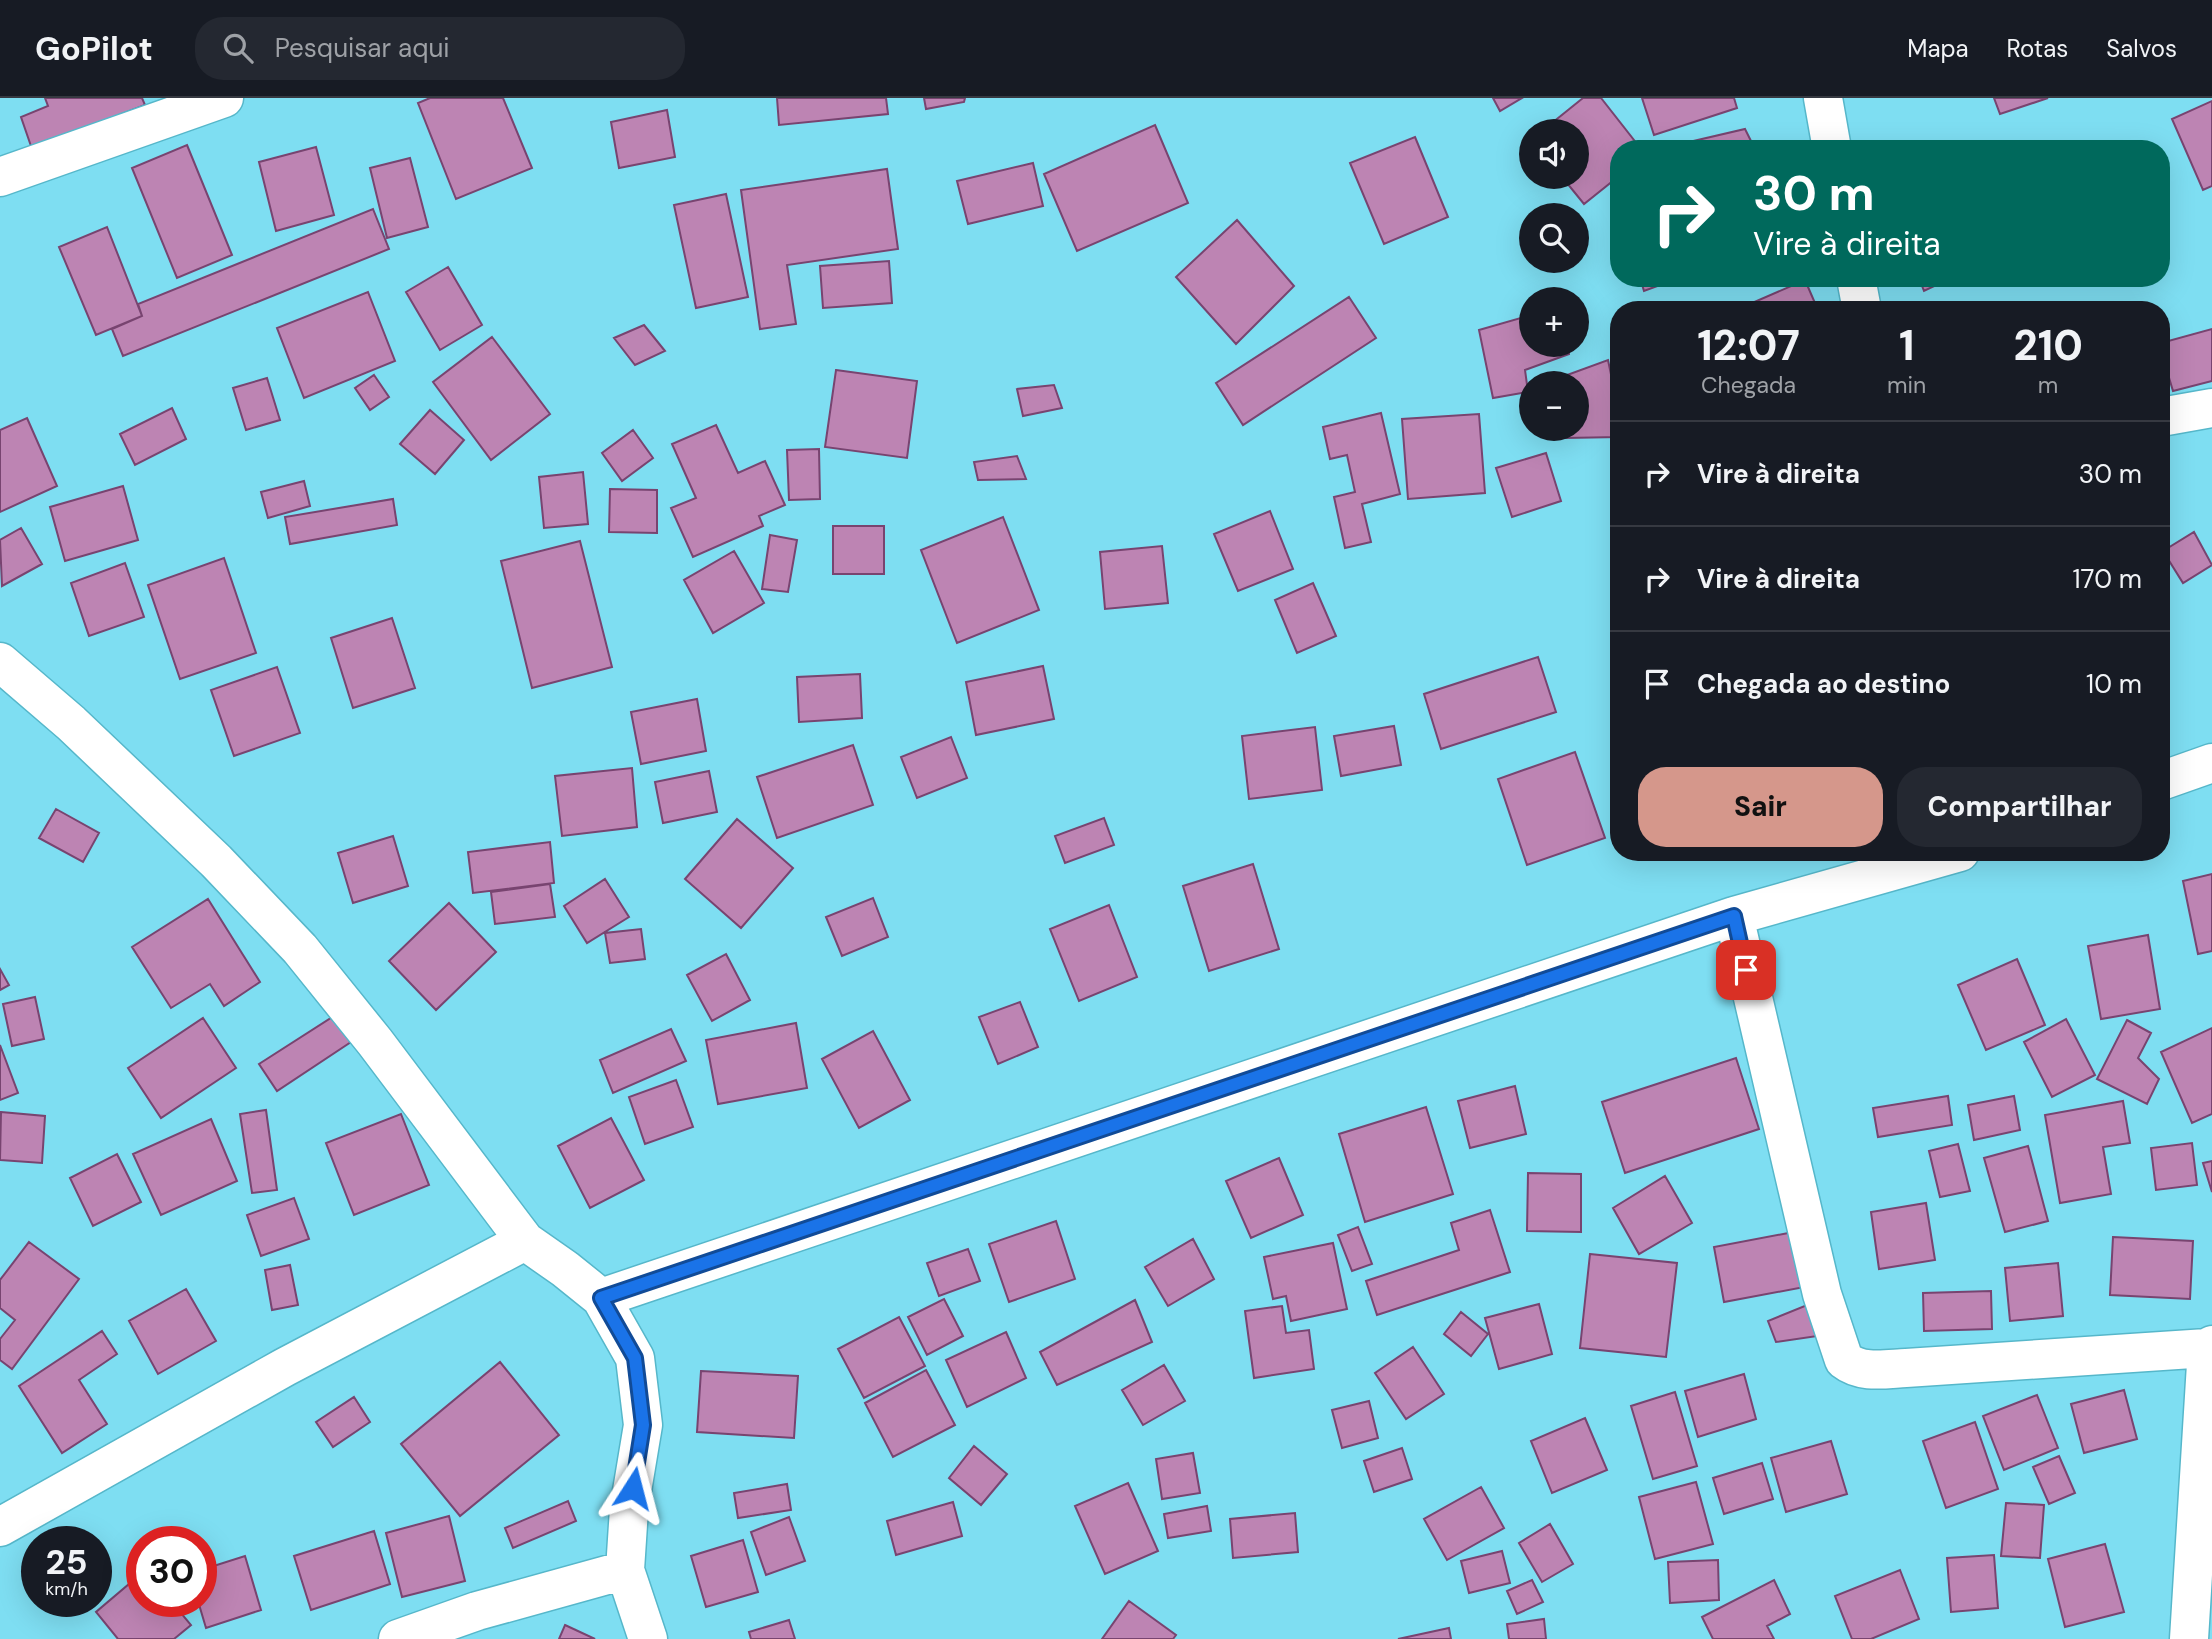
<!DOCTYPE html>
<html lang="pt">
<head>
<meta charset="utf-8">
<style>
	:root { --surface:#171b24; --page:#242831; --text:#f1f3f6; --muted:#9ea1a6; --line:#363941; --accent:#d5978b }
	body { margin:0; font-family:"DM Sans",sans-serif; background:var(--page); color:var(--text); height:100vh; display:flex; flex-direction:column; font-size:26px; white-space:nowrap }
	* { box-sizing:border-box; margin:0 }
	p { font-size:23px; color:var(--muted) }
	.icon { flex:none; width:38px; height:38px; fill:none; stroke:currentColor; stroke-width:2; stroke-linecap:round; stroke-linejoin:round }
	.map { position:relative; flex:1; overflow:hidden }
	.sheet { position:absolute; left:1610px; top:203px; width:560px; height:560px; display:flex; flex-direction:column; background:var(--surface); border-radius:28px; box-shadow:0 7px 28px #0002 }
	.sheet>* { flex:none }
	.banner { position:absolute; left:1610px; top:42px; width:560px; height:147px; border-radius:28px; box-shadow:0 7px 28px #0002; background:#00695c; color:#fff; overflow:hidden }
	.tools { position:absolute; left:1519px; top:21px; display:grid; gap:14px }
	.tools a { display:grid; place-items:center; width:70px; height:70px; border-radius:50%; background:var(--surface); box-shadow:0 7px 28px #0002; font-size:35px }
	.speed { position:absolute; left:21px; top:1428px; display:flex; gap:14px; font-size:35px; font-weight:700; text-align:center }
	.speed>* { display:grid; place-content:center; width:91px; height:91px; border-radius:50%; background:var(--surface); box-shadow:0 7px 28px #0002; line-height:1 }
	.speed small { font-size:18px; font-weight:400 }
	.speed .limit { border:10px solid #d22; background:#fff; color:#111 }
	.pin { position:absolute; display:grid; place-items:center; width:60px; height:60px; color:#fff; margin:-30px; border-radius:14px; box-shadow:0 4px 10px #0006 }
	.me { position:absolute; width:77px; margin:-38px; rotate:9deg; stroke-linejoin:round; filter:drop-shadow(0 0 5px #0008) }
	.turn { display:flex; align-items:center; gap:24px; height:147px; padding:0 28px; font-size:32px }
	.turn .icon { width:91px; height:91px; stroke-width:2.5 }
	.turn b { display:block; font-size:49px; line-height:60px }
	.eta { display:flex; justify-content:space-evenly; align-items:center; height:119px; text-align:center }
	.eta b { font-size:42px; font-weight:800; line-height:49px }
	.button { display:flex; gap:14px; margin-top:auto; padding:14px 28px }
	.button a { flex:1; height:80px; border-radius:28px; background:var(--accent); color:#111; font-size:28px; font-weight:800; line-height:80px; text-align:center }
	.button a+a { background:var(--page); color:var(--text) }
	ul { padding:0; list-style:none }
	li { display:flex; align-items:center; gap:21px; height:105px; padding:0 28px; border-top:2px solid var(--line) }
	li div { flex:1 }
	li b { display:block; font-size:26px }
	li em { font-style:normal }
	header { display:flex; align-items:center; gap:42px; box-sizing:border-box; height:98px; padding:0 35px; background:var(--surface); border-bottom:2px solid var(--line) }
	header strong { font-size:33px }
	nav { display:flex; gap:38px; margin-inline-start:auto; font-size:24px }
	.search { width:490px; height:63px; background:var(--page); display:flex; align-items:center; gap:18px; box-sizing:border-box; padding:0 24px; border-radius:28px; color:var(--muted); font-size:26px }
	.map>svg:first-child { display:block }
</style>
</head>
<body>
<header>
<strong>GoPilot</strong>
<div class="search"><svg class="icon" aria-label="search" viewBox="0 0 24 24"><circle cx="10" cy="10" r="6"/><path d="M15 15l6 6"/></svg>Pesquisar aqui</div>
<nav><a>Mapa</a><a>Rotas</a><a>Salvos</a></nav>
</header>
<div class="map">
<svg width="2212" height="1541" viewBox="0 0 2212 1541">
	<rect width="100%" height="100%" fill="#7edef2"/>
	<path fill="#bd84b3" stroke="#784470" stroke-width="2" d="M 45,0 L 142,0 L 145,7 L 32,51 L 21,19 L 48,8 Z
		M 430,0 L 503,0 L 532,70 L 456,101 L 418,5 Z
		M 777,0 L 886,0 L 888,16 L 779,27 Z
		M 924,0 L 965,0 L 964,4 L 926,11 Z
		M 1493,0 L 1522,0 L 1500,13 Z
		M 1583,0 L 1601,0 L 1641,51 L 1619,51 L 1619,78 L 1584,106 L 1562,79 L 1577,79 L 1577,33 L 1542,33 Z
		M 1642,0 L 1734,0 L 1737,10 L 1654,37 Z
		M 1994,0 L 2048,0 L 2000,16 Z
		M 2212,3 L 2212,88 L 2203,92 L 2172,21 Z
		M 667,12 L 675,59 L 619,70 L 611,24 Z
		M 1155,27 L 1188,105 L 1077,153 L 1044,76 Z
		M 1745,31 L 1755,51 L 1659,51 Z
		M 1415,39 L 1448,119 L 1384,146 L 1350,65 Z
		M 187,47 L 232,157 L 177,180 L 132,70 Z
		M 316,49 L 334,117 L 276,133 L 259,64 Z
		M 410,60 L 428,129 L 387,140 L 370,70 Z
		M 1033,65 L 1043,108 L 968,126 L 957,83 Z
		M 887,71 L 898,151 L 787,167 L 796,226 L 760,231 L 741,92 Z
		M 726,96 L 748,199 L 696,210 L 674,107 Z
		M 373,111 L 389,151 L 123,258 L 112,231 L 142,218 L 138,206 Z
		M 1237,122 L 1294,188 L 1236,246 L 1176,179 Z
		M 107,129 L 142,218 L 96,237 L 59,149 Z
		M 889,163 L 892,205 L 823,210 L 820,168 Z
		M 448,169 L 482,227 L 440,252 L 406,194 Z
		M 1640,180 L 1679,180 L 1644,193 Z
		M 1919,180 L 1951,180 L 1924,193 Z
		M 1805,182 L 1818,212 L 1736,212 Z
		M 368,194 L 395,263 L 304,300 L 277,230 Z
		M 1349,199 L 1376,240 L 1243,327 L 1216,285 Z
		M 1531,217 L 1531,247 L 1568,247 L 1569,256 L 1525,272 L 1528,294 L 1493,300 L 1479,232 Z
		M 644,227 L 665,253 L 635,267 L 614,240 Z
		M 2212,231 L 2212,283 L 2173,293 L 2161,253 L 2161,245 Z
		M 492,239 L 550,316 L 491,362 L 433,284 Z
		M 1608,262 L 1619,315 L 1619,339 L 1565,340 L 1562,331 L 1577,331 L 1577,285 L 1548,284 Z
		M 836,272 L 917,283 L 907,360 L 825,349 Z
		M 374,277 L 389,299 L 370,312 L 355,290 Z
		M 267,280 L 280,322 L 246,332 L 233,290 Z
		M 1054,287 L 1062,310 L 1023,318 L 1017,291 Z
		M 172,310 L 186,341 L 135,367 L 120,336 Z
		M 430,312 L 464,342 L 435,376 L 400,346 Z
		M 1381,315 L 1400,396 L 1362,406 L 1371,444 L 1345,450 L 1334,399 L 1355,394 L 1347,357 L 1330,361 L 1323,329 Z
		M 1479,316 L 1485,395 L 1408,401 L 1402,321 Z
		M 27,320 L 57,388 L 0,414 L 0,332 Z
		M 716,327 L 738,375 L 765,363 L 785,407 L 759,418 L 763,428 L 693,459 L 671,410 L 696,400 L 672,346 Z
		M 633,332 L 653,360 L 622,383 L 602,355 Z
		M 819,351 L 820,401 L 789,402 L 787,352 Z
		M 1546,355 L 1561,403 L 1512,419 L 1496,370 Z
		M 1017,358 L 1026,381 L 978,382 L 974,364 Z
		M 583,374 L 588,426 L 544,430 L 539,379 Z
		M 304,383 L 310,408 L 268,420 L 261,394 Z
		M 123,388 L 138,442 L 65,463 L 50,409 Z
		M 610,391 L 657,392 L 657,435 L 609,434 Z
		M 393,401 L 397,427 L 290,446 L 285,419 Z
		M 1270,413 L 1293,471 L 1238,493 L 1214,436 Z
		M 1003,419 L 1039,512 L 957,545 L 921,452 Z
		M 833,428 L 884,428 L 884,476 L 833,476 Z
		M 21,430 L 42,466 L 2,488 L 0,442 Z
		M 2194,434 L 2212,467 L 2183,485 L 2163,453 Z
		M 770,437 L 797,442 L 788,494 L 762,491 Z
		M 580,443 L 612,569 L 532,590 L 501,463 Z
		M 1162,448 L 1168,505 L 1105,511 L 1100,454 Z
		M 734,453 L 764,505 L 713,535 L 684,482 Z
		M 224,460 L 256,555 L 180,581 L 148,487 Z
		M 125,465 L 144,519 L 89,538 L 71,485 Z
		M 1313,485 L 1336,538 L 1297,555 L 1275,502 Z
		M 392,520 L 415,590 L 353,610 L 331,540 Z
		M 1538,559 L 1556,614 L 1441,651 L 1424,596 Z
		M 1043,568 L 1054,621 L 976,637 L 966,584 Z
		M 277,569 L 300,635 L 234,658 L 211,592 Z
		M 860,576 L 862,620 L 799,624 L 797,579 Z
		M 697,601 L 706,653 L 641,666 L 631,614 Z
		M 1394,628 L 1401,667 L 1341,678 L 1334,638 Z
		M 1315,629 L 1322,692 L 1249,701 L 1242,638 Z
		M 951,639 L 967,680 L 917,700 L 901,659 Z
		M 853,647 L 873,707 L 777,740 L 757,679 Z
		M 1575,654 L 1605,740 L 1527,767 L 1498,681 Z
		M 632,670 L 637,729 L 562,738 L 555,678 Z
		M 709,673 L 717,714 L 663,725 L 655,684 Z
		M 56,711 L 99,735 L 83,764 L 39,740 Z
		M 1104,720 L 1114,747 L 1065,765 L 1055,738 Z
		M 737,721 L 793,770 L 741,830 L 685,781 Z
		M 393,738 L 408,788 L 353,805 L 338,755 Z
		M 550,744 L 554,785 L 473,795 L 468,754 Z
		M 1253,766 L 1279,851 L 1209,873 L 1183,788 Z
		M 2212,776 L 2212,853 L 2198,856 L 2183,783 Z
		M 605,781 L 629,819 L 587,845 L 564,808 Z
		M 550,786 L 555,819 L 495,826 L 491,794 Z
		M 873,800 L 888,839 L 842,858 L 826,819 Z
		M 208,801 L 260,884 L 224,908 L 210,886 L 171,910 L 132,849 Z
		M 449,805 L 496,854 L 436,912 L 389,863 Z
		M 1109,807 L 1137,879 L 1079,903 L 1050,831 Z
		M 641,831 L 645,861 L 610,865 L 605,835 Z
		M 2148,837 L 2160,911 L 2101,921 L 2088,848 Z
		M 726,856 L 750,902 L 712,923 L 687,877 Z
		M 2017,861 L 2045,927 L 1986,952 L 1958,887 Z
		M 0,871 L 9,887 L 0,892 Z
		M 35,899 L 44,941 L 12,948 L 3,906 Z
		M 1020,904 L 1038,949 L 998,966 L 979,919 Z
		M 337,916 L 354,942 L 277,993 L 259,966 Z
		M 203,920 L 236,970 L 161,1020 L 128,970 Z
		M 2066,921 L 2095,977 L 2052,999 L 2024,944 Z
		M 2127,922 L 2151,935 L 2138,960 L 2159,981 L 2147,1006 L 2097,981 Z
		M 796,925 L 807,990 L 718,1006 L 706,942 Z
		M 2212,930 L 2212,1016 L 2192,1025 L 2161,954 Z
		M 671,931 L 686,963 L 613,995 L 600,962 Z
		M 873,933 L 910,1002 L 859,1030 L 822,961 Z
		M 0,947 L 18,995 L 0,1002 Z
		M 1736,960 L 1759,1031 L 1625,1075 L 1602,1004 Z
		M 676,982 L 693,1029 L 645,1046 L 629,999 Z
		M 1515,988 L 1526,1036 L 1470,1050 L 1458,1003 Z
		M 1948,998 L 1952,1027 L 1878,1039 L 1873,1010 Z
		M 2014,998 L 2020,1032 L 1974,1042 L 1968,1007 Z
		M 2123,1003 L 2130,1045 L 2103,1049 L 2111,1096 L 2060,1105 L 2045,1017 Z
		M 1426,1009 L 1453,1096 L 1365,1124 L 1339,1036 Z
		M 266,1012 L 277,1092 L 252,1095 L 240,1016 Z
		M 1,1014 L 45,1018 L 42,1065 L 0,1062 Z
		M 401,1016 L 429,1087 L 354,1117 L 326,1045 Z
		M 611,1020 L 644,1082 L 590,1110 L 558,1048 Z
		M 211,1021 L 237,1083 L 161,1117 L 133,1056 Z
		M 2192,1045 L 2197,1087 L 2156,1092 L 2151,1050 Z
		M 1958,1046 L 1970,1093 L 1940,1099 L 1929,1053 Z
		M 2028,1048 L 2048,1123 L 2005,1134 L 1984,1060 Z
		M 117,1056 L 141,1104 L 93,1128 L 70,1080 Z
		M 1279,1060 L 1303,1117 L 1251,1140 L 1226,1083 Z
		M 2212,1063 L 2212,1094 L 2203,1065 Z
		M 1528,1075 L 1581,1076 L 1581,1134 L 1527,1133 Z
		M 1665,1078 L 1692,1125 L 1639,1156 L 1613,1110 Z
		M 294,1100 L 309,1141 L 261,1158 L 247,1117 Z
		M 1926,1105 L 1935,1162 L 1879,1171 L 1871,1114 Z
		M 1490,1112 L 1510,1174 L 1377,1217 L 1366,1183 L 1459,1152 L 1451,1125 Z
		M 1056,1123 L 1075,1181 L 1009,1204 L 989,1146 Z
		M 1358,1129 L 1372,1166 L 1352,1173 L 1338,1137 Z
		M 1804,1132 L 1815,1187 L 1724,1204 L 1714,1149 Z
		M 2113,1139 L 2193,1143 L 2190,1201 L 2110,1197 Z
		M 1193,1141 L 1214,1181 L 1168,1208 L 1145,1169 Z
		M 29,1144 L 79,1181 L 12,1271 L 0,1262 L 0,1241 L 15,1222 L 0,1210 L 0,1182 Z
		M 1333,1145 L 1347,1211 L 1291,1223 L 1286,1198 L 1273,1201 L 1264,1159 Z
		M 968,1151 L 980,1183 L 939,1198 L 927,1165 Z
		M 1590,1156 L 1677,1165 L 1666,1259 L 1580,1250 Z
		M 2058,1165 L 2063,1218 L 2010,1223 L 2005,1170 Z
		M 290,1167 L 298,1207 L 272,1212 L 265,1172 Z
		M 186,1191 L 216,1243 L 158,1276 L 129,1223 Z
		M 1991,1193 L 1992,1231 L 1924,1233 L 1923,1195 Z
		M 944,1201 L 963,1238 L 927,1257 L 908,1219 Z
		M 1135,1202 L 1152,1244 L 1057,1287 L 1040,1254 Z
		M 1817,1203 L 1831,1236 L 1776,1244 L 1768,1223 Z
		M 1539,1206 L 1552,1256 L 1499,1271 L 1485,1220 Z
		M 1282,1208 L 1286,1235 L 1309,1232 L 1314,1271 L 1254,1280 L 1245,1213 Z
		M 1461,1214 L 1488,1236 L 1471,1258 L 1444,1236 Z
		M 899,1219 L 925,1268 L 864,1300 L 838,1251 Z
		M 102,1233 L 117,1256 L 79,1282 L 107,1326 L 62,1355 L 19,1288 Z
		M 1006,1234 L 1026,1280 L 967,1309 L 946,1262 Z
		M 1413,1249 L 1444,1296 L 1406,1321 L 1375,1275 Z
		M 500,1264 L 559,1337 L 460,1418 L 401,1346 Z
		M 1164,1267 L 1185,1303 L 1143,1327 L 1122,1292 Z
		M 926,1272 L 955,1327 L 893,1359 L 865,1305 Z
		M 701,1273 L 798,1278 L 794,1340 L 697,1334 Z
		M 1744,1276 L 1756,1321 L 1698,1339 L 1685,1293 Z
		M 2124,1292 L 2137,1341 L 2084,1355 L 2071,1306 Z
		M 1675,1294 L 1697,1368 L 1653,1381 L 1631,1308 Z
		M 2037,1297 L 2058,1350 L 2004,1372 L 1983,1318 Z
		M 354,1299 L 370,1324 L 333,1349 L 316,1324 Z
		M 1369,1303 L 1378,1340 L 1342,1350 L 1332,1312 Z
		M 1585,1320 L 1607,1372 L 1552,1395 L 1531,1343 Z
		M 1975,1324 L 1998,1391 L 1946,1410 L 1923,1343 Z
		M 1831,1343 L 1847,1396 L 1786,1414 L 1771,1360 Z
		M 974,1348 L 1007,1376 L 981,1407 L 949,1380 Z
		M 1402,1350 L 1412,1381 L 1374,1394 L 1364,1363 Z
		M 1193,1355 L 1200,1395 L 1162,1401 L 1156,1361 Z
		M 2059,1358 L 2075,1395 L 2049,1406 L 2033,1369 Z
		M 1762,1365 L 1773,1401 L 1724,1416 L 1713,1380 Z
		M 1696,1384 L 1713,1446 L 1655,1461 L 1639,1399 Z
		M 1128,1385 L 1158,1453 L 1105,1476 L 1075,1408 Z
		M 787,1386 L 791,1412 L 738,1420 L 734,1395 Z
		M 1481,1389 L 1504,1430 L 1447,1462 L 1424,1421 Z
		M 568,1403 L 576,1423 L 513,1450 L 505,1430 Z
		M 953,1404 L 962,1438 L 896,1457 L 887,1423 Z
		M 2006,1405 L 2044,1407 L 2040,1460 L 2001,1458 Z
		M 1207,1408 L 1211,1433 L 1168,1440 L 1164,1416 Z
		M 1295,1415 L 1298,1454 L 1233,1460 L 1230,1421 Z
		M 449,1418 L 465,1483 L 402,1499 L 386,1435 Z
		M 789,1419 L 805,1463 L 766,1477 L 751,1434 Z
		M 1550,1426 L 1573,1466 L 1542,1484 L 1519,1445 Z
		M 374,1433 L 390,1486 L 311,1512 L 294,1458 Z
		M 743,1442 L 758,1494 L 706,1509 L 691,1458 Z
		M 2105,1446 L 2124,1514 L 2065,1529 L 2048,1461 Z
		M 1502,1453 L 1510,1485 L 1469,1495 L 1461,1463 Z
		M 1994,1457 L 1998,1510 L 1951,1514 L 1947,1460 Z
		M 245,1458 L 261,1512 L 206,1530 L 198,1503 L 201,1503 L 201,1472 Z
		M 1718,1462 L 1719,1502 L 1670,1505 L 1668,1464 Z
		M 1900,1472 L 1919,1521 L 1871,1541 L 1852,1541 L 1835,1498 Z
		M 142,1475 L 142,1503 L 171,1503 L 191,1527 L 174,1541 L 118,1541 L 96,1514 Z
		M 1532,1482 L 1543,1504 L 1517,1516 L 1507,1493 Z
		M 1774,1482 L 1790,1516 L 1767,1528 L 1774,1541 L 1713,1541 L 1702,1519 Z
		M 1129,1503 L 1176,1537 L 1173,1541 L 1102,1541 Z
		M 1544,1521 L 1546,1541 L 1509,1541 L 1507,1526 Z
		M 789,1522 L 795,1541 L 751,1541 L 749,1534 Z
		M 565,1527 L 595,1541 L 559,1541 Z
		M 1449,1530 L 1451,1541 L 1398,1541 Z"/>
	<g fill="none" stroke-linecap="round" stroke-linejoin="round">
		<defs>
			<path id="minor" d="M 1823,0 L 1832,51
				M 0,79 L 224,0
				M 1856,180 L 1862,212
				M 2161,319 L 2212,310
				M 0,564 L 71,625 L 216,763 L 300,851 L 375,944 L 525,1143 L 565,1171 L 601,1200 L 635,1260 L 643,1327 L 629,1411 L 625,1472 L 648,1541
				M 2161,683 L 2212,665
				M 1734,818 L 1822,1196 L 1844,1262 C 1862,1276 1885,1271 1906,1270 L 2207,1250 L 2212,1247
				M 601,1200 L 1734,818 L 1960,754
				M 0,1429 L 285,1269 L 525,1143
				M 398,1541 L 477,1513 L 625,1472
				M 2189,1541 L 2207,1250"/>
		</defs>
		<use href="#minor" stroke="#56b7ca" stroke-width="41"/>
		<use href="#minor" stroke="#fff" stroke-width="38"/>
	</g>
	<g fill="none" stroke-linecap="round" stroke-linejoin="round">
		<defs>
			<path id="route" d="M 633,1390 L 643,1327 L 635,1260 L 601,1200 L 1734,818 L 1746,872"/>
		</defs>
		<use href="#route" stroke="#114b97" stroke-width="18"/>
		<use href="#route" stroke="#1a73e8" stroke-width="12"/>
	</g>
</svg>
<div class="tools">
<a><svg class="icon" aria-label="sound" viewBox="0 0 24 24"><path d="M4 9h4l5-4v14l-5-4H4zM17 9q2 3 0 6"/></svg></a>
<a><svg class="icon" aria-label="search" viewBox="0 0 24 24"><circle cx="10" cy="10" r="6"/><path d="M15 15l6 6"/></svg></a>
<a>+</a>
<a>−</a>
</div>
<div class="speed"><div>25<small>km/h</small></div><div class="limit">30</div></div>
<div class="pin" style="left:1746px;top:872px;background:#d93025"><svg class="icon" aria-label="arrive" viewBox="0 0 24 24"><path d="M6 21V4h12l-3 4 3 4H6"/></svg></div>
<svg class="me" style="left:633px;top:1390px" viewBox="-20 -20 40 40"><path d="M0-17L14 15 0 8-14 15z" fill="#1a73e8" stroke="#fff" stroke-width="4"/></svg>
<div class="banner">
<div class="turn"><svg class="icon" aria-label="right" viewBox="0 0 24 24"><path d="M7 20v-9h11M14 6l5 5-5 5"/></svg><div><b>30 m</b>Vire à direita</div></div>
</div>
<section class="sheet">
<div class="eta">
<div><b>12:07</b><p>Chegada</p></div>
<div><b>1</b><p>min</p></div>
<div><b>210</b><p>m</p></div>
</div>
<ul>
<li><svg class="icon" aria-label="right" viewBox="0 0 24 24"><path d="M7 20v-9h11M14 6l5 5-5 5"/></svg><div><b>Vire à direita</b></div><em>30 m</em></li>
<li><svg class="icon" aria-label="right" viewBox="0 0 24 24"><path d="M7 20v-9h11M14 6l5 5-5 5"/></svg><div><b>Vire à direita</b></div><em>170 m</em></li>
<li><svg class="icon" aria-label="arrive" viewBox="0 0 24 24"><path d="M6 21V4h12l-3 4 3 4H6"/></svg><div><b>Chegada ao destino</b></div><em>10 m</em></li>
</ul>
<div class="button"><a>Sair</a><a>Compartilhar</a></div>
</section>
</div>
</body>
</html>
